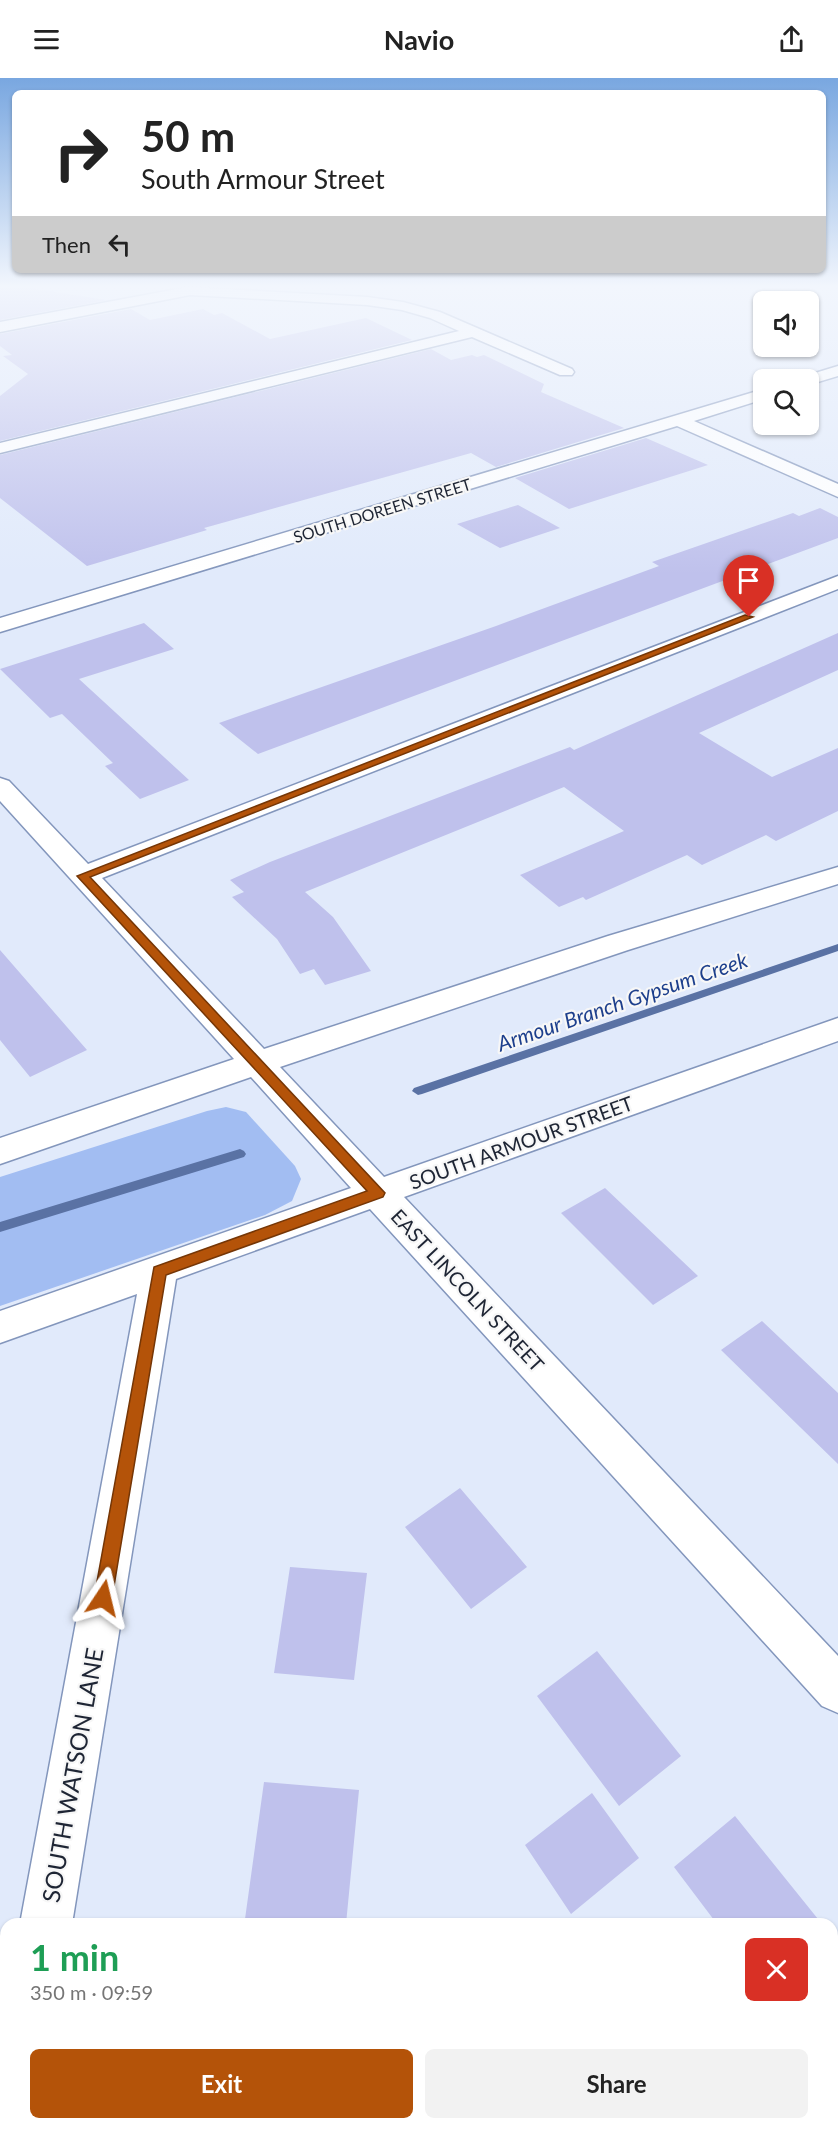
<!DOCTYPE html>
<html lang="en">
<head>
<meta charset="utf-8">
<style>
	:root { --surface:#fff; --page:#f2f2f2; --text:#222; --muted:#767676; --accent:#b45309 }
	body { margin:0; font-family:Lato,sans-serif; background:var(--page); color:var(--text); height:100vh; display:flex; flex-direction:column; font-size:22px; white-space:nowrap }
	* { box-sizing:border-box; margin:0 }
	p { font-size:20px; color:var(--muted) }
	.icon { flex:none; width:33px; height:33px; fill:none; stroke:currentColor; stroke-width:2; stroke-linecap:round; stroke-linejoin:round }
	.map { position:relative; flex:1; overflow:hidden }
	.details { position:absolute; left:0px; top:1840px; width:838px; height:212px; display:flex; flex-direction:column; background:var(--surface); border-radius:18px 18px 0 0; box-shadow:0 2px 4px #0004 }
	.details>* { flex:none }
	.guide { position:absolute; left:12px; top:12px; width:814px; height:183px; border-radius:9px; box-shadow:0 2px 4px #0004; background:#fff; color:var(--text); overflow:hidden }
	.buttons { position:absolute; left:753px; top:213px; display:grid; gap:12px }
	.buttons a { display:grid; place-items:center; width:66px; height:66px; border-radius:9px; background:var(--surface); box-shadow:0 2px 4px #0004; font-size:30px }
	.pin { position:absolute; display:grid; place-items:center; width:51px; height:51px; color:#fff; margin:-62px -26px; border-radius:50% 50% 50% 0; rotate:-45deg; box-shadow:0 0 6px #0007 }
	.pin .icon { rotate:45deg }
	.me { position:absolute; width:66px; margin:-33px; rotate:10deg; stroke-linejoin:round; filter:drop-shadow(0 0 4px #0008) }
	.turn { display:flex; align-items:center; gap:21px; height:126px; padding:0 30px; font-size:27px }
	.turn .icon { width:78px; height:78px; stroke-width:2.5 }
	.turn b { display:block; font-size:42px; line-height:51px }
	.then { display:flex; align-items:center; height:57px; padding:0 30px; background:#0003; gap:12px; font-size:22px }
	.round { display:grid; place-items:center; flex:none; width:63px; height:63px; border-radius:9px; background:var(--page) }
	.headline { display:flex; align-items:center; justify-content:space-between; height:102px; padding:0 30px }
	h1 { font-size:36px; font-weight:700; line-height:45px; color:#1e9e55 }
	.primary-button { display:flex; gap:12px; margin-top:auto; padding:12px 30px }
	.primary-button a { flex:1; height:69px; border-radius:9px; background:var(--accent); color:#fff; font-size:24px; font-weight:700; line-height:69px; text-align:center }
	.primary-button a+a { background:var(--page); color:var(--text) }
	header { display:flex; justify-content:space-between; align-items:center; height:78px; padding:0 30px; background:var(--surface); font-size:27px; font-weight:700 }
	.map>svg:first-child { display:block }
</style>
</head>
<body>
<header><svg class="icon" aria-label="menu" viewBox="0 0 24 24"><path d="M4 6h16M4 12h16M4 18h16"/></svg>Navio<svg class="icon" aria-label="share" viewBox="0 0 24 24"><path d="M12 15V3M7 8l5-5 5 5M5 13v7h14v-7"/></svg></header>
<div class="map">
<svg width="838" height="2051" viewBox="0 0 838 2051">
	<rect width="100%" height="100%" fill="#e1eafb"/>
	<path fill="#a2bdf2" d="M 226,1029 L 246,1034 L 295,1088 L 301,1101 L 292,1123 L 265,1137 L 0,1228 L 0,1099 L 207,1033 Z"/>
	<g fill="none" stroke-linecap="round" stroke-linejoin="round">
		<path fill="#5a72a4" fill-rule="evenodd" d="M 838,866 L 838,873 L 422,1016 L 418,1017 L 412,1013 L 414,1010 Z
			M 240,1071 L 244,1073 L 246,1076 L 244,1079 L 0,1154 L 0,1144 Z"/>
	</g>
	<path fill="#bfc1ec" d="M 0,209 L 23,209 L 107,222 L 0,242 Z
		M 131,231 L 150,242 L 203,231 L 214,237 L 222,235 L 270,261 L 366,240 L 412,262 L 0,363 L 0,318 L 28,296 L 3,278 L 12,277 L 0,268 L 0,256 Z
		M 431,271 L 451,282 L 472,277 L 477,279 L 484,277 L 544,306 L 541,314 L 624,350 L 496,389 L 471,375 L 204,450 L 207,452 L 87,488 L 0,420 L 0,377 Z
		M 646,360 L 708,387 L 569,431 L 515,400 Z
		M 518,427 L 560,450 L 500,470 L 457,446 Z
		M 820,430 L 838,439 L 838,460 L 258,676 L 219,645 L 496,548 L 659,488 L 652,484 L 793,435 L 799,438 Z
		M 144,545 L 174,571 L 79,601 L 189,702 L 140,721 L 105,688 L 113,685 L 62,636 L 50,640 L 0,591 Z
		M 838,555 L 838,592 L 699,655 L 772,699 L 838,670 L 838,733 L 776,763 L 766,757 L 702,787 L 687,777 L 586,822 L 583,819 L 559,829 L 520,797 L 624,753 L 564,709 L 305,814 L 333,839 L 371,893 L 325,907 L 314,891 L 300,896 L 277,861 L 232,819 L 244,814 L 230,802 L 270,784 L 570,669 L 574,672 Z
		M 0,872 L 87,972 L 30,999 L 0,962 Z
		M 605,1110 L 698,1198 L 653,1227 L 561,1135 Z
		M 762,1243 L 838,1315 L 838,1386 L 721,1272 Z
		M 460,1410 L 527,1489 L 471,1531 L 405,1449 Z
		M 290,1489 L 367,1495 L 354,1602 L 274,1595 Z
		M 597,1573 L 681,1678 L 619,1728 L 537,1618 Z
		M 264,1704 L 359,1712 L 346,1846 L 310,1846 L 245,1841 Z
		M 592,1715 L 639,1780 L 571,1836 L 525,1767 Z
		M 735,1738 L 822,1846 L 717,1846 L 674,1789 Z"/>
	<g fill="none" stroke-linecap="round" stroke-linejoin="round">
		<defs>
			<path id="minor" d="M 188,209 L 367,219 L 403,224 L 440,234 L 572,291 L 574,294 L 572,297 L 560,297 L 472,259 L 0,375 L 0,365 L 459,253 L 430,240 L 402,232 L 367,227 L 190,217 L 0,254 L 0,244 Z
				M 838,288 L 838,298 L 808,307 L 808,302 L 800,302 L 802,299 Z
				M 764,311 L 764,321 L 694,343 L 838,406 L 838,419 L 677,348 L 0,554 L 0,540 Z
				M 838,498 L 838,511 L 102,800 L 264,971 L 608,858 L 838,789 L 838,806 L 628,872 L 280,989 L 384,1099 L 838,940 L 838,963 L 404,1119 L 838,1578 L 838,1635 L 822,1628 L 370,1131 L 176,1201 L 72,1846 L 20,1846 L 137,1216 L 0,1265 L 0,1233 L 351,1110 L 251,999 L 0,1086 L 0,1060 L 234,981 L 0,723 L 0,700 L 9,703 L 88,786 Z
				M 6,2020 L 6,2046 L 40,2046 L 39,2051 L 0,2051 L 0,2023 Z"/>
		</defs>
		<use href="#minor" stroke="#8396bc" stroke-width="3"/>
		<use href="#minor" fill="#fff" fill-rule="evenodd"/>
	</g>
	<linearGradient id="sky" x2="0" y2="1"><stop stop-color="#79a7e0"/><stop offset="0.42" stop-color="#f2f6fd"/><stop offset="1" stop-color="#f2f6fd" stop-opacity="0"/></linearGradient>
	<rect width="838" height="496" fill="url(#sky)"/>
	<path fill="#b45309" stroke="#753606" stroke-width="1.5" d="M 745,537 L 753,539 L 90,799 L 385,1115 L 383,1119 L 166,1197 L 112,1520 L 109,1526 L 103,1529 L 96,1526 L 94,1520 L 154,1189 L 367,1113 L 77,798 Z"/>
	<g text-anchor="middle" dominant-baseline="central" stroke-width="4.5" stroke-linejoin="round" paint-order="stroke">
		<g font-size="16" fill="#1e2534" stroke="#f7f7f7">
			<text transform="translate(382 432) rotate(-17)">SOUTH DOREEN STREET</text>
		</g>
		<g font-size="20" fill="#1e2534" stroke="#f7f7f7">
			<text transform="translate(521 1064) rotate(-20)">SOUTH ARMOUR STREET</text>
			<text transform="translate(468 1212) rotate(47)">EAST LINCOLN STREET</text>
		</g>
		<g font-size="21" font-style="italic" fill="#1d3f8c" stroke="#f7f7f7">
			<text transform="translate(622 923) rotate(-19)">Armour Branch Gypsum Creek</text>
		</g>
		<g font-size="24" fill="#1e2534" stroke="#f7f7f7">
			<text transform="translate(72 1697) rotate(-80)">SOUTH WATSON LANE</text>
		</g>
	</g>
</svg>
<div class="buttons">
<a><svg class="icon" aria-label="sound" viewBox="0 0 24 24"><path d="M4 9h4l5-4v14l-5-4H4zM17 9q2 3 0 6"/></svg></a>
<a><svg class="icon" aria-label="search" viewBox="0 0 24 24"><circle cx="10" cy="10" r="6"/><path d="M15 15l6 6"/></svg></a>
</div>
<div class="pin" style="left:749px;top:539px;background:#d93025"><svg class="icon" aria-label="arrive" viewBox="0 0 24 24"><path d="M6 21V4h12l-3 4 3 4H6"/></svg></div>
<svg class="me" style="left:103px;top:1520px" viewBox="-20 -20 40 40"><path d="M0-17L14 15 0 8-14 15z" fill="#b45309" stroke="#fff" stroke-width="4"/></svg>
<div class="guide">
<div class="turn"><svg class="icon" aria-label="right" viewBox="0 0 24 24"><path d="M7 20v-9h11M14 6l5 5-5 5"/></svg><div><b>50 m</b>South Armour Street</div></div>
<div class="then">Then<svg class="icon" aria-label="left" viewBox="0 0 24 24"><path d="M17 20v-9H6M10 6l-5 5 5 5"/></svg></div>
</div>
<section class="details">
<div class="headline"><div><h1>1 min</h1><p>350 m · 09:59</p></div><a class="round" style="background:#d93025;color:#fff"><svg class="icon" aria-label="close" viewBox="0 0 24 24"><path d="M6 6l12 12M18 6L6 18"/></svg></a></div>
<div class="primary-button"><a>Exit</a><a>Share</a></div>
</section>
</div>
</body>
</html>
